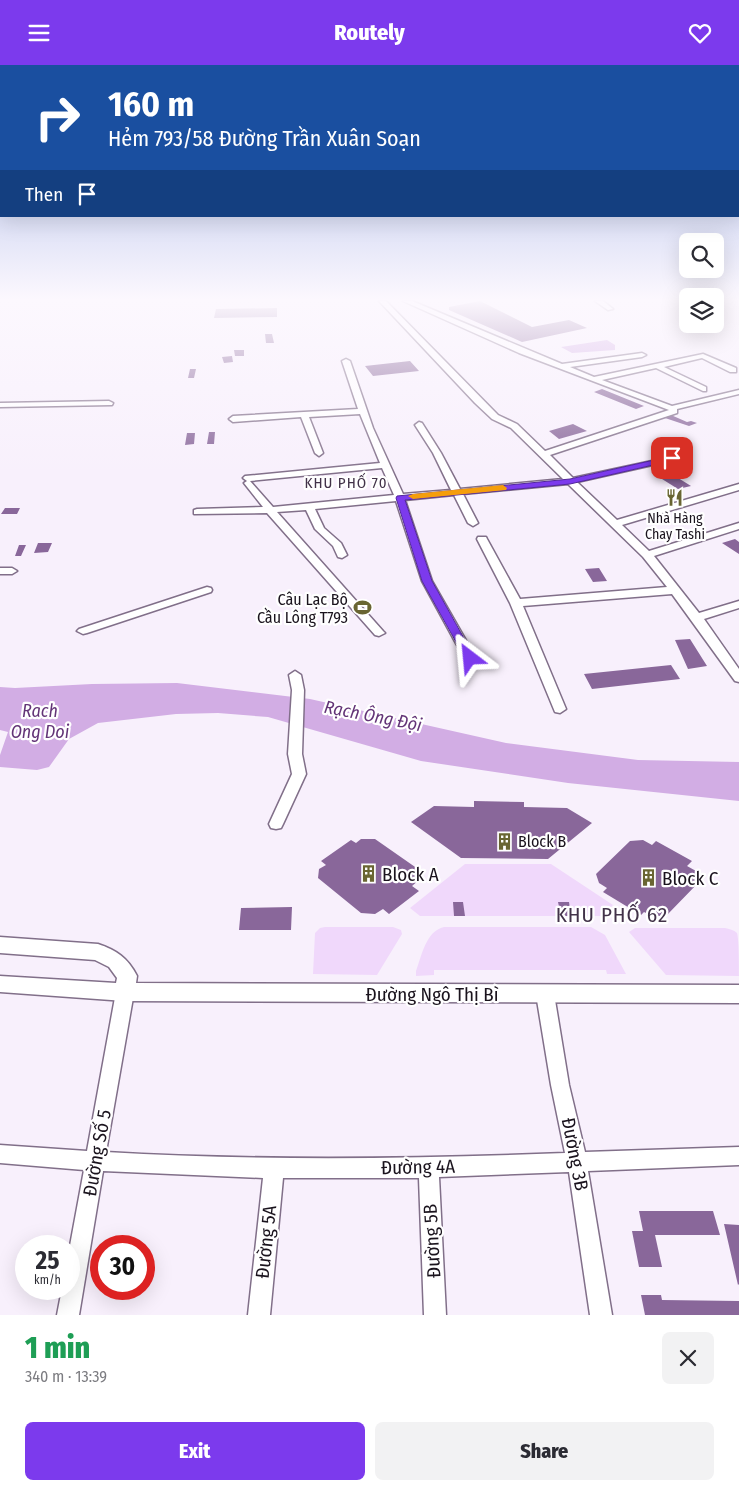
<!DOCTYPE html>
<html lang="en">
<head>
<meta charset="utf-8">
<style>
	:root { --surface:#fff; --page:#f2f2f3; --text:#2b2b33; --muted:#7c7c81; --accent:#7c3aed }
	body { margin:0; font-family:"Fira Sans Condensed",sans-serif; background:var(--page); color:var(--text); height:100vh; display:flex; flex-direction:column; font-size:19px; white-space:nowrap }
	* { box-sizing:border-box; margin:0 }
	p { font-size:16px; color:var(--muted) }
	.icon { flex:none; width:28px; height:28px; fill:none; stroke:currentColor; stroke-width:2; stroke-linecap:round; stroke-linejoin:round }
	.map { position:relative; height:1250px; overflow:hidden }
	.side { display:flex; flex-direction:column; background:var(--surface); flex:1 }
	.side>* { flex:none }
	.hud { position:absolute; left:0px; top:0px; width:740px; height:152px; box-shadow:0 5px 20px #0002; background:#1a4fa0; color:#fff; overflow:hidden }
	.tools { position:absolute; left:679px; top:168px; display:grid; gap:10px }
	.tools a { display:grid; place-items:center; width:45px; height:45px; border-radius:8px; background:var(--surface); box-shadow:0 5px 20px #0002; font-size:25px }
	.speed { position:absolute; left:15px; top:1170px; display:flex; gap:10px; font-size:25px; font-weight:700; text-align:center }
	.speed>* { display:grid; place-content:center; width:65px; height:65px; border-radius:50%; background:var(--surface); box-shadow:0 5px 20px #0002; line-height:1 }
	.speed small { font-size:12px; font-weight:400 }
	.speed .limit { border:8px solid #d22; background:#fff; color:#111 }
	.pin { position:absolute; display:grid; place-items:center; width:42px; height:42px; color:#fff; margin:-21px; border-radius:10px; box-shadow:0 2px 8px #0006 }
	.me { position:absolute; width:55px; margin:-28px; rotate:331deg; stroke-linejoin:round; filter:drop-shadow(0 0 4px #0008) }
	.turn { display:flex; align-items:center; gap:18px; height:105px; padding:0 25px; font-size:22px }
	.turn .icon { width:65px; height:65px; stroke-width:2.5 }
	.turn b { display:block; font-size:35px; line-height:42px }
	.then { display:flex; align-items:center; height:48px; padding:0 25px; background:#0003; gap:10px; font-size:19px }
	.round { display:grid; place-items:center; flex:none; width:52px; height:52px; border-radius:8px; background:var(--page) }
	.headline { display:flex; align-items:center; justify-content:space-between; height:85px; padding:0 25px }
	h1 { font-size:30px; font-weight:800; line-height:38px; color:#1e9e55 }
	.button { display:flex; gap:10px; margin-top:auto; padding:10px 25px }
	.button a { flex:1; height:58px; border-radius:8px; background:var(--accent); color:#fff; font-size:20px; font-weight:800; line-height:58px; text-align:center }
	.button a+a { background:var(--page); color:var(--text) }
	header { display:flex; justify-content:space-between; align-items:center; height:65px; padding:0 25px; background:var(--accent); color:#fff; font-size:22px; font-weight:800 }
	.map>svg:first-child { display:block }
</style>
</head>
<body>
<header><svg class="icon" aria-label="menu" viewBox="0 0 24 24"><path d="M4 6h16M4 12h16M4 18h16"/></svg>Routely<svg class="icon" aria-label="heart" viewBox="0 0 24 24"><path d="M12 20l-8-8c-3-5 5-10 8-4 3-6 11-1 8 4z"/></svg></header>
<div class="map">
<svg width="739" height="1250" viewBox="0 0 739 1250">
	<rect width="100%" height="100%" fill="#f8f0fc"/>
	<path fill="#f0d8fb" d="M 465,799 L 551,799 L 613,840 L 602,851 L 420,851 L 410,843 Z
		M 325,862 L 393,862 L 401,865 L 402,869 L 377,910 L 313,909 L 315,868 L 320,863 Z
		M 444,862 L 591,862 L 605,870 L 626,909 L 607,909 L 606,905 L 434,905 L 434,910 L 416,911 L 416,906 C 422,890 426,866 444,862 Z
		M 635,863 L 725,863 C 729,864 734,865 737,868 C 739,874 739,902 739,911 L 666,910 L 629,867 Z"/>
	<path fill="#d2ade4" d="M 607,275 L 615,280 L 615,285 L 572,288 L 561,282 Z
		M 177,618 L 310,634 L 506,678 L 638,695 L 739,697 L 739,736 L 568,718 L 421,696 L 268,652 L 218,648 L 176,649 L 98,658 L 69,674 L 49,702 L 37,705 L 0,702 L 0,690 L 8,667 L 0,665 L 0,622 L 15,623 L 92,619 Z"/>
	<path fill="#89679a" d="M 480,236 L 532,262 L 569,255 L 587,263 L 522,277 L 449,245 L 449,242 Z
		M 277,243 L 277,252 L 214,253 L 216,244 Z
		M 265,269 L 272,269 L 274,278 L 266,278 Z
		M 234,285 L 244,285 L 244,291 L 235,291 Z
		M 232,291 L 233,297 L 224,298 L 222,292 Z
		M 410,296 L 419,306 L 373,311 L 365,301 Z
		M 190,304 L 196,304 L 194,313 L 188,313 Z
		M 602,324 L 644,341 L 636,344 L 594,327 Z
		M 671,350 L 687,357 L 691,356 L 697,358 L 689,361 L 665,353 Z
		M 573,359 L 587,366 L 559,374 L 549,366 Z
		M 209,367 L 215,367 L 214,379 L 207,379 Z
		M 187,368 L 195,368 L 194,379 L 185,380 Z
		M 667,406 L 691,421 L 678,424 L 654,409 Z
		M 5,443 L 20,443 L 17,449 L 1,449 Z
		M 735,474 L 739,477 L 739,489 L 722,478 Z
		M 38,478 L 52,478 L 48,487 L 34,488 Z
		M 19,480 L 26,480 L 21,491 L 15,491 Z
		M 599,503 L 607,516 L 593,517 L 585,504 Z
		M 690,574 L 707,601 L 688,604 L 675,575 Z
		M 671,600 L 680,614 L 592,624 L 584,609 Z
		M 474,736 L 524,737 L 524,742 L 567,743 L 592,758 L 548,794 L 461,793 L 411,757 L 434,741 L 474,742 Z
		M 361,774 L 375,774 L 418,804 L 419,815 L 412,821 L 419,826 L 389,849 L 383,844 L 375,849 L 361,848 L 318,813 L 319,804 L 326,800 L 321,796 L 351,775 L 356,778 Z
		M 643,775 L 652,780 L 656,776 L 692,796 L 687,801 L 696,806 L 699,817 L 666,851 L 652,851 L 644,847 L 641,850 L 603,827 L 607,823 L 599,818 L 596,809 L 630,776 Z
		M 453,837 L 463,837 L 465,851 L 454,851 Z
		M 558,837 L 569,837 L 571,851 L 561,851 Z
		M 292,842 L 291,865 L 239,865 L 241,843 Z
		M 639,1146 L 713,1146 L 720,1170 L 655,1170 L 662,1202 L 639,1202 L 632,1166 L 643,1166 Z
		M 724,1159 L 739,1160 L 739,1219 L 738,1220 Z
		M 641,1230 L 661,1230 L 662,1235 L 739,1236 L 739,1250 L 645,1250 Z"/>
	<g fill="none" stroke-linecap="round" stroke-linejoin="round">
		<defs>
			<path id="minor" d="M 379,236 L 386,236 L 498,350 L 517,359 L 545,386 L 669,345 L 519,288 L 403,236 L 412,236 L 562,299 L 642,288 L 646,290 L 642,292 L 570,302 L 594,312 L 703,289 L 736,303 L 736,307 L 730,307 L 702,293 L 664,302 L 706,322 L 706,326 L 703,326 L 656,303 L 602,315 L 672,341 L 739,325 L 739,329 L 677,344 L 677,348 L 550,390 L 573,413 L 675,391 L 675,395 L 577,417 L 617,455 L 739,419 L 739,425 L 622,460 L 649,486 L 739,458 L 739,464 L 654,491 L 699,548 L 739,536 L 739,543 L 704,554 L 739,604 L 739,617 L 735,616 L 672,529 L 523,541 L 566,644 L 560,648 L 555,647 L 510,538 L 477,474 L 478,472 L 486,472 L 487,474 L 520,534 L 667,522 L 643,492 L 568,419 L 463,429 L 478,458 L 473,461 L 468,458 L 454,430 L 405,435 L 432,516 L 476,593 L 470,597 L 464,593 L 422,516 L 396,436 L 315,444 L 324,463 L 341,478 L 347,490 L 342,493 L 338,492 L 333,481 L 315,464 L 306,445 L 277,447 L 383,566 L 385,568 L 379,571 L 375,570 L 267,448 L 194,449 L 194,445 L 197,444 L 263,442 L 244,418 L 247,416 L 243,413 L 245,411 L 380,398 L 360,349 L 309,352 L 323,388 L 319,391 L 315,388 L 301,352 L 233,357 L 229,354 L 233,351 L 358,344 L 342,296 L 346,294 L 350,296 L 373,363 L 403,429 L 451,425 L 433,388 L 415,360 L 419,357 L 422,358 L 441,388 L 460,424 L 563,414 L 511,363 L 492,354 L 475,338 ZM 382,403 L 394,430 L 273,442 L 250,416 Z
				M 595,236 L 603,236 L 613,244 L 608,245 Z
				M 109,336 L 113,338 L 112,340 L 0,342 L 0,338 Z
				M 0,503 L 12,503 L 17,506 L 12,509 L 0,509 Z
				M 207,522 L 211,523 L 212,525 L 211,527 L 87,568 L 83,569 L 77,566 L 79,564 Z
				M 295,606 L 301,610 L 304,625 L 302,689 L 306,709 L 283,759 L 281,763 L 276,764 L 271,763 L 269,759 L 292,709 L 288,689 L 292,625 L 289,610 Z
				M 125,920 L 131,922 L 134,927 L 106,1087 C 260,1096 412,1094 565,1088 L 551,1020 L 536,929 L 539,924 L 545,922 L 551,924 L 554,929 L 569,1020 L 585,1087 L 739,1082 L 739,1100 L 588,1106 L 612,1250 L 590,1250 L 569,1107 L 439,1112 L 446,1250 L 424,1250 L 419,1113 L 283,1113 L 270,1250 L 248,1250 L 263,1113 L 103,1106 L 79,1250 L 57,1250 L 62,1224 L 69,1224 L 69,1186 L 84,1105 L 0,1098 L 0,1080 L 87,1086 L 116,927 L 119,922 Z"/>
			<path id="tertiary" d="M 0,872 L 98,879 C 116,885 128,893 137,911 L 136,918 L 739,920 L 739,938 L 125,936 L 0,927 L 0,911 L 116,918 L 117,913 L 109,902 L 95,895 L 0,888 Z"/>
		</defs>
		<use href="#minor" stroke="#816f89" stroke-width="3"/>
		<use href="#tertiary" stroke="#816f89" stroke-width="3"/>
		<use href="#minor" fill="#fff" fill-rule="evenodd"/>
		<use href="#tertiary" fill="#fff" fill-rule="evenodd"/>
	</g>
	<linearGradient id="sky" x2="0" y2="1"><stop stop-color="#9fb1e6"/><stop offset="0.57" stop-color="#fcf8fe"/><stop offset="1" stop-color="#fcf8fe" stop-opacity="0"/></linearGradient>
	<rect width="739" height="411" fill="url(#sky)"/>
	<path fill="#7c3aed" stroke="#51269a" d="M 672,391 L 675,391 L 675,395 L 570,419 L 405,435 L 432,516 L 475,593 L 470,596 L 466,595 L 422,516 L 396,433 L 397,431 L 570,414 Z"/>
	<path fill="#f59e0b" d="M 503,420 L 507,423 L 506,425 L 413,434 L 408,431 L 413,429 Z"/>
	<defs>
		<symbol id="restaurant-bare" viewBox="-9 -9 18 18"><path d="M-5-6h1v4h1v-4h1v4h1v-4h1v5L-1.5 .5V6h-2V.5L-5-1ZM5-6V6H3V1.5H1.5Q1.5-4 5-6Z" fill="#696532" stroke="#fff" stroke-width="2.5" paint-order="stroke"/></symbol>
		<symbol id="stadium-bare" viewBox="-9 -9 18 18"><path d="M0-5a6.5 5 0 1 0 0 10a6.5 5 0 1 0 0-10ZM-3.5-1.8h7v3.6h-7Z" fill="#696532" stroke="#fff" stroke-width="2.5" paint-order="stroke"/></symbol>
		<symbol id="building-bare" viewBox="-9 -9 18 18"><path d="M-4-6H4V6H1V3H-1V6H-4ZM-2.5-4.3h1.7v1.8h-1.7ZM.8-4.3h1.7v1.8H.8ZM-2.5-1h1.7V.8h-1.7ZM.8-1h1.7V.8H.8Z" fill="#696532" stroke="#fff" stroke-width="2.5" paint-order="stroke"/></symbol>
	</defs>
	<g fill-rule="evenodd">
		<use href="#restaurant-bare" x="662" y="420" width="25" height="25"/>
		<use href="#stadium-bare" x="350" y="530" width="25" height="25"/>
		<use href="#building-bare" x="492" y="764" width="25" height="25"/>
		<use href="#building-bare" x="356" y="796" width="25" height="25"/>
		<use href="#building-bare" x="636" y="800" width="25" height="25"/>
	</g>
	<g text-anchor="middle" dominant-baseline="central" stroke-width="4.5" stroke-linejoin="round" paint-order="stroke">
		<g font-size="14" fill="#1a131d" stroke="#fff">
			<text x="675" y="453">Nhà Hàng<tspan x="675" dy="16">Chay Tashi</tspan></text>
		</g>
		<g font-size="15" letter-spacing="1" fill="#423249" stroke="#fff">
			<text x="346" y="418">KHU PHỐ 70</text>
		</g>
		<g font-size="16" fill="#1a131d" stroke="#fff" text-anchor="end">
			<text x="348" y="534">Câu Lạc Bộ<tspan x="348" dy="18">Cầu Lông T793</tspan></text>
			<text x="518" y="776" text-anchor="start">Block B</text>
		</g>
		<g font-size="18" font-style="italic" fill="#633477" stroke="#fff">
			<text x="40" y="646">Rach<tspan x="40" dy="21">Ong Doi</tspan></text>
			<text transform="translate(373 651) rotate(11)">Rạch Ông Đội</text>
		</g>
		<g font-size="19" fill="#1a131d" stroke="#fff" text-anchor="start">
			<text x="382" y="809">Block A</text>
			<text x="662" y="813">Block C</text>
		</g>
		<g font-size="19" fill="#1a131d" stroke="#fff">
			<text x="432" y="929">Đường Ngô Thị Bì</text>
			<text transform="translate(97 1088) rotate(-80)">Đường Số 5</text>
			<text transform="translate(575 1089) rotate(79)">Đường 3B</text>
			<text transform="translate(418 1102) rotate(-1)">Đường 4A</text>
			<text transform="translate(432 1176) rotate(-93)">Đường 5B</text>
			<text transform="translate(266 1177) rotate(-84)">Đường 5A</text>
		</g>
		<g font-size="21" letter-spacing="1" fill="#423249" stroke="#fff">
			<text x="612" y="850">KHU PHỐ 62</text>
		</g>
	</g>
</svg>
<div class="tools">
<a><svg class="icon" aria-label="search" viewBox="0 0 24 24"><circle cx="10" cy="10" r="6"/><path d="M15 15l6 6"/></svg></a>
<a><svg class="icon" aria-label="layers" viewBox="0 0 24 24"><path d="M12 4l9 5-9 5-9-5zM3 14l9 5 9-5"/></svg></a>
</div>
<div class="speed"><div>25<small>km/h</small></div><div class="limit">30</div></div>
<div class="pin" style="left:672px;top:393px;background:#d93025"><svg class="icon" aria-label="arrive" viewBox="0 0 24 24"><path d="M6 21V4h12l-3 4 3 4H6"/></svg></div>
<svg class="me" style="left:470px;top:593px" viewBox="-20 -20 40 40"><path d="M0-17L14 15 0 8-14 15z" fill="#7c3aed" stroke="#fff" stroke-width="4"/></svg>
<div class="hud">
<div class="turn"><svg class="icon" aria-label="right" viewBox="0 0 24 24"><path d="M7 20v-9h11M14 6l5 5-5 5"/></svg><div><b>160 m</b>Hẻm 793/58 Đường Trần Xuân Soạn</div></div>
<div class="then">Then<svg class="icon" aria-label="arrive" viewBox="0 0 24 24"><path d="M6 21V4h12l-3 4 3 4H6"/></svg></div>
</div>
</div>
<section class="side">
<div class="headline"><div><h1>1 min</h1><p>340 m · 13:39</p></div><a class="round"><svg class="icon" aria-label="close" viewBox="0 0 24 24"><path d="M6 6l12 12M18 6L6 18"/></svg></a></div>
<div class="button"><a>Exit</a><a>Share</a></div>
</section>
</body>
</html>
